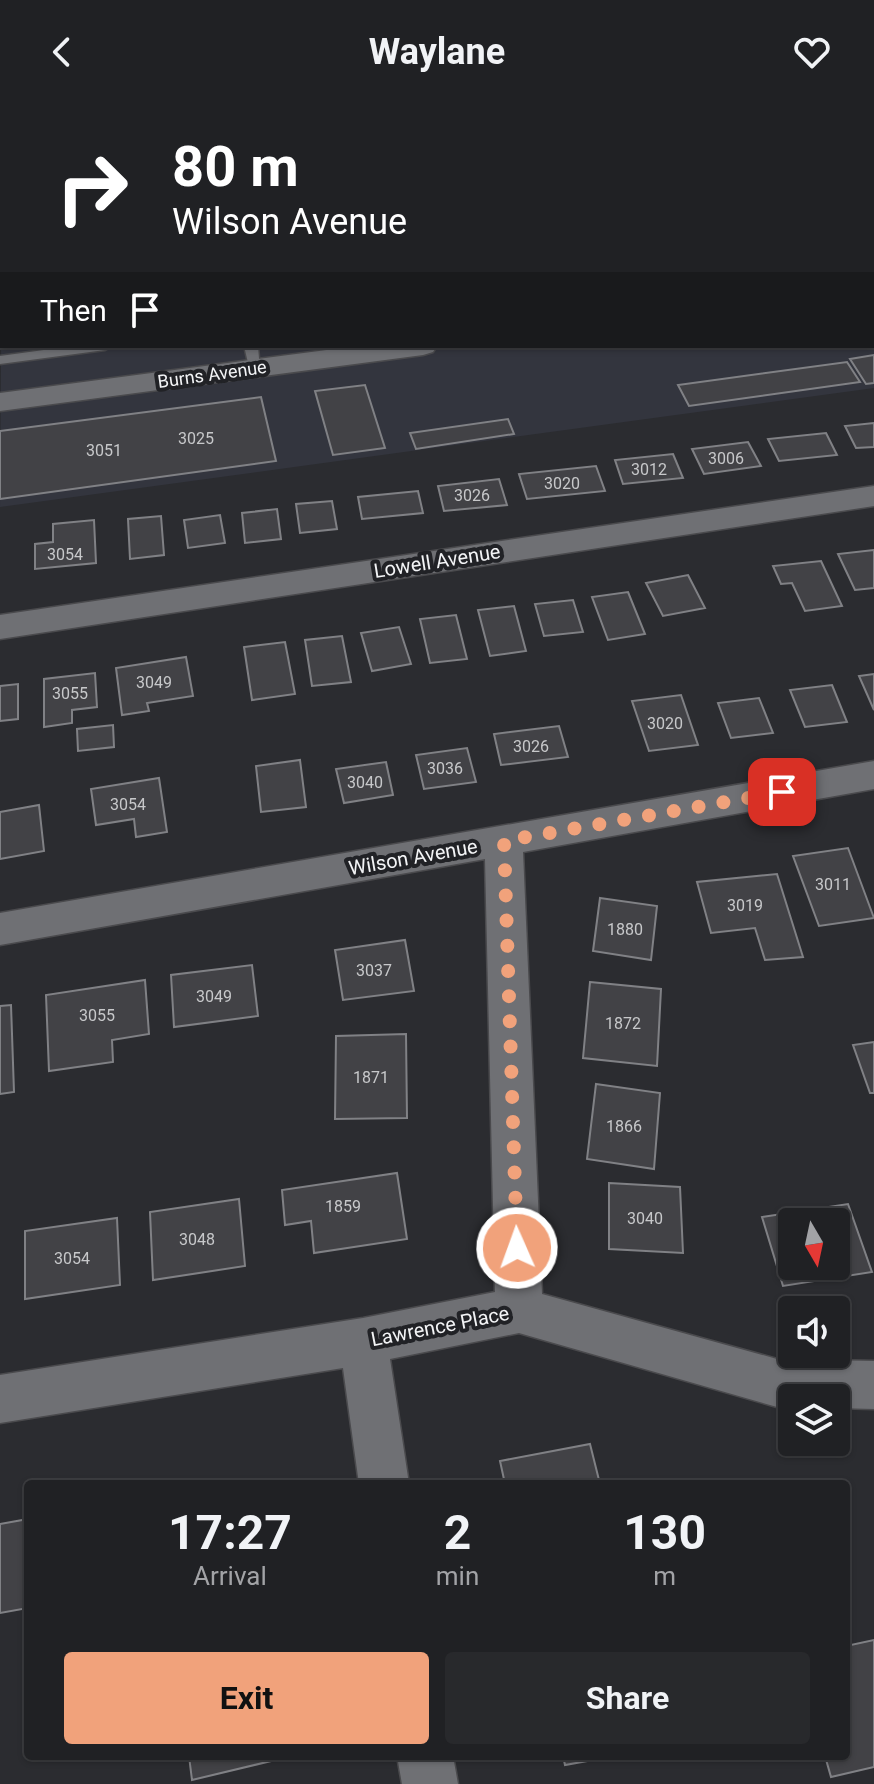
<!DOCTYPE html>
<html lang="en">
<head>
<meta charset="utf-8">
<style>
	:root { --surface:#202124; --page:#28292c; --text:#f1f3f6; --muted:#a2a3a6; --line:#3d3e41; --accent:#f1a27b }
	body { margin:0; font-family:Roboto,sans-serif; background:var(--page); color:var(--text); height:100vh; display:flex; flex-direction:column; font-size:30px; white-space:nowrap }
	* { box-sizing:border-box; margin:0 }
	p { font-size:26px; color:var(--muted) }
	.icon { flex:none; width:44px; height:44px; fill:none; stroke:currentColor; stroke-width:2; stroke-linecap:round; stroke-linejoin:round }
	.map { position:relative; flex:1; overflow:hidden }
	.sheet { position:absolute; left:24px; top:1376px; width:826px; height:280px; display:flex; flex-direction:column; background:var(--surface); border-radius:8px; box-shadow:0 2px 6px #0004,0 0 0 2px var(--line) }
	.sheet>* { flex:none }
	.top-card { position:absolute; left:0px; top:0px; width:874px; height:244px; box-shadow:0 2px 6px #0004,0 0 0 2px var(--line); background:#202124; color:#fff; overflow:hidden }
	.needle { width:52px; rotate:171deg }
	.tools { position:absolute; left:778px; top:1104px; display:grid; gap:16px }
	.tools a { display:grid; place-items:center; width:72px; height:72px; border-radius:8px; background:var(--surface); box-shadow:0 2px 6px #0004,0 0 0 2px var(--line); font-size:40px }
	.pin { position:absolute; display:grid; place-items:center; width:68px; height:68px; color:#fff; margin:-34px; border-radius:16px; box-shadow:0 4px 12px #0006 }
	.me { position:absolute; width:88px; margin:-44px; rotate:358deg; stroke-linejoin:round; filter:drop-shadow(0 0 6px #0008) }
	.turn { display:flex; align-items:center; gap:28px; height:168px; padding:0 40px; font-size:36px }
	.turn .icon { width:104px; height:104px; stroke-width:2.5 }
	.turn b { display:block; font-size:56px; line-height:68px }
	.then { display:flex; align-items:center; height:76px; padding:0 40px; background:#0003; gap:16px; font-size:30px }
	.eta { display:flex; justify-content:space-evenly; align-items:center; height:136px; text-align:center }
	.eta b { font-size:48px; font-weight:700; line-height:56px }
	.primary-button { display:flex; gap:16px; margin-top:auto; padding:16px 40px }
	.primary-button a { flex:1; height:92px; border-radius:8px; background:var(--accent); color:#111; font-size:32px; font-weight:700; line-height:92px; text-align:center }
	.primary-button a+a { background:var(--page); color:var(--text) }
	header { display:flex; justify-content:space-between; align-items:center; height:104px; padding:0 40px; background:var(--surface); font-size:36px; font-weight:700 }
	.map>svg:first-child { display:block }
</style>
</head>
<body>
<header><svg class="icon" aria-label="back" viewBox="0 0 24 24"><path d="M15 5l-7 7 7 7"/></svg>Waylane<svg class="icon" aria-label="heart" viewBox="0 0 24 24"><path d="M12 20l-8-8c-3-5 5-10 8-4 3-6 11-1 8 4z"/></svg></header>
<div class="map">
<svg width="874" height="1680" viewBox="0 0 874 1680">
	<rect width="100%" height="100%" fill="#2b2c30"/>
	<path fill="#33353e" d="M 381,0 L 874,0 L 874,284 L 0,403 L 2,118 L 2,242 L 872,242 L 872,2 L 374,2 Z"/>
	<path fill="#424246" stroke="#808185" stroke-width="2" fill-rule="evenodd" d="M 874,12 L 874,152 L 872,149 Z
		M 874,251 L 874,279 L 866,280 L 850,255 Z
		M 847,258 L 860,278 L 689,302 L 678,281 Z
		M 365,281 L 385,344 L 333,351 L 315,287 Z
		M 261,293 L 276,357 L 0,395 L 0,327 Z
		M 508,315 L 514,330 L 416,345 L 410,329 Z
		M 874,319 L 874,343 L 856,344 L 845,322 Z
		M 826,329 L 837,351 L 779,357 L 768,335 Z
		M 748,338 L 761,362 L 704,370 L 692,345 Z
		M 673,350 L 683,374 L 623,380 L 615,356 Z
		M 596,362 L 605,387 L 527,395 L 519,370 Z
		M 499,375 L 507,401 L 444,407 L 438,382 Z
		M 418,387 L 423,409 L 362,415 L 358,393 Z
		M 332,397 L 337,425 L 300,429 L 296,400 Z
		M 277,405 L 281,435 L 245,439 L 242,409 Z
		M 220,411 L 225,439 L 188,444 L 184,416 Z
		M 161,412 L 164,451 L 130,455 L 128,415 Z
		M 94,416 L 96,459 L 35,465 L 35,440 L 53,438 L 53,420 Z
		M 874,446 L 874,484 L 855,486 L 838,450 Z
		M 821,457 L 842,502 L 805,507 L 792,479 L 781,480 L 773,462 Z
		M 688,471 L 705,504 L 663,512 L 646,479 Z
		M 628,488 L 645,530 L 608,536 L 592,493 Z
		M 573,496 L 583,528 L 544,532 L 535,500 Z
		M 514,502 L 526,547 L 490,552 L 478,506 Z
		M 456,511 L 467,555 L 430,559 L 420,515 Z
		M 399,523 L 411,560 L 372,567 L 361,529 Z
		M 342,532 L 351,578 L 312,582 L 305,536 Z
		M 285,538 L 295,590 L 252,596 L 244,543 Z
		M 186,553 L 193,592 L 147,599 L 149,607 L 122,611 L 116,564 Z
		M 95,569 L 97,603 L 72,606 L 72,619 L 44,623 L 44,575 Z
		M 874,570 L 874,606 L 859,572 Z
		M 18,580 L 18,615 L 0,617 L 0,582 Z
		M 832,581 L 847,618 L 805,623 L 790,586 Z
		M 681,591 L 698,641 L 649,647 L 632,597 Z
		M 759,594 L 773,629 L 731,634 L 718,599 Z
		M 113,621 L 114,643 L 78,647 L 77,625 Z
		M 559,622 L 568,653 L 501,661 L 494,630 Z
		M 467,644 L 476,678 L 424,685 L 416,651 Z
		M 300,656 L 306,703 L 261,708 L 256,662 Z
		M 386,658 L 393,691 L 344,699 L 336,665 Z
		M 159,674 L 167,728 L 136,733 L 134,715 L 96,721 L 91,685 Z
		M 39,701 L 44,747 L 0,755 L 0,708 Z
		M 848,744 L 874,814 L 819,822 L 793,752 Z
		M 777,770 L 803,853 L 765,856 L 755,824 L 711,829 L 697,778 Z
		M 600,794 L 657,802 L 651,856 L 593,847 Z
		M 405,836 L 414,887 L 343,896 L 335,846 Z
		M 252,861 L 258,912 L 174,923 L 171,871 Z
		M 145,876 L 149,930 L 112,936 L 113,958 L 49,967 L 46,891 Z
		M 590,878 L 661,885 L 657,962 L 583,954 Z
		M 11,901 L 14,988 L 0,990 L 0,902 Z
		M 406,930 L 407,1014 L 335,1015 L 336,932 Z
		M 874,938 L 874,989 L 870,989 L 853,941 Z
		M 596,980 L 660,989 L 654,1065 L 587,1055 Z
		M 397,1069 L 407,1135 L 314,1149 L 311,1117 L 285,1121 L 282,1086 Z
		M 609,1079 L 680,1083 L 683,1149 L 609,1145 Z
		M 239,1095 L 245,1162 L 153,1176 L 150,1108 Z
		M 848,1100 L 872,1168 L 783,1182 L 762,1113 ZM 792,1118 L 836,1118 L 836,1162 L 792,1162 Z
		M 117,1114 L 120,1181 L 25,1195 L 25,1127 Z
		M 590,1340 L 600,1380 L 505,1380 L 500,1357 Z
		M 28,1415 L 28,1504 L 0,1509 L 0,1420 Z
		M 874,1536 L 874,1663 L 831,1673 L 825,1652 L 846,1652 L 846,1542 Z
		M 189,1652 L 292,1652 L 192,1676 Z
		M 563,1652 L 615,1652 L 565,1661 Z"/>
	<g fill="none" stroke-linecap="round" stroke-linejoin="round">
		<defs>
			<path id="service" d="M 0,148 L 2,148 L 0,158 Z
				M 0,203 L 2,203 L 2,211 L 0,211 Z
				M 73,242 L 112,242 L 105,246 L 0,260 L 0,252 Z
				M 244,242 L 258,242 L 260,267 L 250,267 Z"/>
			<path id="minor" d="M 357,242 L 437,242 L 433,248 L 423,251 L 0,307 L 0,289 Z
				M 874,382 L 874,402 L 0,535 L 0,511 Z
				M 874,657 L 874,685 L 523,748 L 542,1190 L 777,1255 L 874,1257 L 874,1305 L 836,1304 L 836,1294 L 792,1294 L 792,1303 L 777,1303 L 519,1229 L 390,1255 L 409,1380 L 359,1380 L 343,1264 L 0,1319 L 0,1271 L 363,1214 L 495,1188 L 485,755 L 0,841 L 0,809 Z
				M 397,1652 L 453,1652 L 458,1680 L 402,1680 Z"/>
			<path id="tertiary" d="M 2,85 L 2,104 L 0,105 L 0,86 Z"/>
		</defs>
		<use href="#service" stroke="#4a4a4d" stroke-width="3"/>
		<use href="#minor" stroke="#4a4a4d" stroke-width="3"/>
		<use href="#tertiary" stroke="#4a4a4d" stroke-width="3"/>
		<use href="#service" fill="#6f7074" fill-rule="evenodd"/>
		<use href="#minor" fill="#6f7074" fill-rule="evenodd"/>
		<use href="#tertiary" fill="#6f7074" fill-rule="evenodd"/>
		<defs>
			<path id="rail" d="M 26,2 L 35,0"/>
		</defs>
		<use href="#rail" stroke="#8d8e91" stroke-width="6"/>
		<use href="#rail" stroke="#212226" stroke-width="4" stroke-dasharray="13" stroke-linecap="butt"/>
	</g>
	<g fill="none" stroke-linecap="round" stroke-linejoin="round">
		<path stroke="#f1a27b" stroke-width="14" stroke-dasharray="0 25.2" d="M 517,1144 L 504,737 L 782,688"/>
	</g>
	<g text-anchor="middle" dominant-baseline="central" stroke-width="8" stroke-linejoin="round" paint-order="stroke">
		<g font-size="16" fill="#c7c8ca">
			<text x="196" y="334">3025</text>
			<text x="104" y="346">3051</text>
			<text x="726" y="354">3006</text>
			<text x="649" y="365">3012</text>
			<text x="562" y="379">3020</text>
			<text x="472" y="391">3026</text>
			<text x="65" y="450">3054</text>
			<text x="154" y="578">3049</text>
			<text x="70" y="589">3055</text>
			<text x="665" y="619">3020</text>
			<text x="531" y="642">3026</text>
			<text x="445" y="664">3036</text>
			<text x="365" y="678">3040</text>
			<text x="128" y="700">3054</text>
			<text x="833" y="780">3011</text>
			<text x="745" y="801">3019</text>
			<text x="625" y="825">1880</text>
			<text x="374" y="866">3037</text>
			<text x="214" y="892">3049</text>
			<text x="97" y="911">3055</text>
			<text x="623" y="919">1872</text>
			<text x="371" y="973">1871</text>
			<text x="624" y="1022">1866</text>
			<text x="343" y="1102">1859</text>
			<text x="645" y="1114">3040</text>
			<text x="197" y="1135">3048</text>
			<text x="72" y="1154">3054</text>
		</g>
		<g font-size="18" fill="#f3f4f6" stroke="#212226">
			<text transform="translate(212 270) rotate(-8)">Burns Avenue</text>
		</g>
		<g font-size="20" fill="#f3f4f6" stroke="#212226">
			<text transform="translate(437 457) rotate(-9)">Lowell Avenue</text>
			<text transform="translate(413 753) rotate(-10)">Wilson Avenue</text>
			<text transform="translate(440 1222) rotate(-11)">Lawrence Place</text>
		</g>
	</g>
</svg>
<div class="tools">
<a><svg class="needle" viewBox="-14 -14 28 28"><path d="M0-13l5 13h-10z" fill="#e53935"/><path d="M0 13l5-13h-10z" fill="#a2a3a6"/></svg></a>
<a><svg class="icon" aria-label="sound" viewBox="0 0 24 24"><path d="M4 9h4l5-4v14l-5-4H4zM17 9q2 3 0 6"/></svg></a>
<a><svg class="icon" aria-label="layers" viewBox="0 0 24 24"><path d="M12 4l9 5-9 5-9-5zM3 14l9 5 9-5"/></svg></a>
</div>
<div class="pin" style="left:782px;top:688px;background:#d93025"><svg class="icon" aria-label="arrive" viewBox="0 0 24 24"><path d="M6 21V4h12l-3 4 3 4H6"/></svg></div>
<svg class="me" style="left:517px;top:1144px" viewBox="-20 -20 40 40"><circle r="17" fill="#f1a27b" stroke="#fff" stroke-width="3"/><path d="M0-11L8 9 0 5-8 9z" fill="#fff"/></svg>
<div class="top-card">
<div class="turn"><svg class="icon" aria-label="right" viewBox="0 0 24 24"><path d="M7 20v-9h11M14 6l5 5-5 5"/></svg><div><b>80 m</b>Wilson Avenue</div></div>
<div class="then">Then<svg class="icon" aria-label="arrive" viewBox="0 0 24 24"><path d="M6 21V4h12l-3 4 3 4H6"/></svg></div>
</div>
<section class="sheet">
<div class="eta">
<div><b>17:27</b><p>Arrival</p></div>
<div><b>2</b><p>min</p></div>
<div><b>130</b><p>m</p></div>
</div>
<div class="primary-button"><a>Exit</a><a>Share</a></div>
</section>
</div>
</body>
</html>
